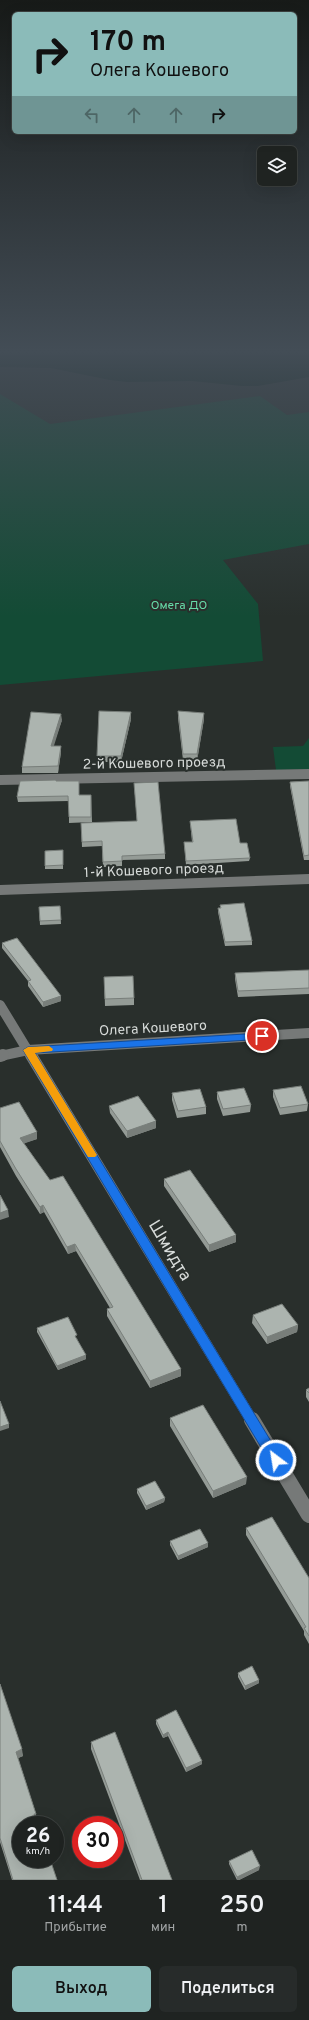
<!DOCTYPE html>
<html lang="ru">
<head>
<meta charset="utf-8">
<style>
	:root { --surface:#1f2321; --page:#272b2a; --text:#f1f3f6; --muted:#a1a4a5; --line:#3c403f; --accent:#8bbbb9 }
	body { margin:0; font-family:Overpass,sans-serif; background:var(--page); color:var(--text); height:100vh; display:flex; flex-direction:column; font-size:15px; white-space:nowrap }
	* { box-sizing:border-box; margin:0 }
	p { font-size:13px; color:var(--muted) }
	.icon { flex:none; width:22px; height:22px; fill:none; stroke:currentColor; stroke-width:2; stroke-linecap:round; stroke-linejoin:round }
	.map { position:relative; height:1880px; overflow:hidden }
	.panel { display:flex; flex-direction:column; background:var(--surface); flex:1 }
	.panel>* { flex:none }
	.guide { position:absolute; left:12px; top:12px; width:285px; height:122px; border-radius:6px; box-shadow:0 4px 16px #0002,0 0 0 1px var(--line); background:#8bbbb9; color:#111; overflow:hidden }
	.controls { position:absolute; left:257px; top:146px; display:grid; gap:8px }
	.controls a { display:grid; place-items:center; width:40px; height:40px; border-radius:6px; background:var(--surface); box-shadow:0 4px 16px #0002,0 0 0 1px var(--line); font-size:20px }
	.speed { position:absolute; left:12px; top:1816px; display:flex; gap:8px; font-size:20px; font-weight:700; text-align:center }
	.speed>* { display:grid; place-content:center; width:52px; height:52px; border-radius:50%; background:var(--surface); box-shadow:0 4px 16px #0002,0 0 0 1px var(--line); line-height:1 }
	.speed small { font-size:10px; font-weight:400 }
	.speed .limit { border:6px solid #d22; background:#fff; color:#111 }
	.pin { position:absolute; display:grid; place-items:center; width:34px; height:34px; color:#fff; margin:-17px; border:2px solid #fff; border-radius:50%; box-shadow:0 1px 4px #0007 }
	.me { position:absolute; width:44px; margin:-22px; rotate:329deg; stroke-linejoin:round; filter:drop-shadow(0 0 3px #0008) }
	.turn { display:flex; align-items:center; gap:14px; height:84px; padding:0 12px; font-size:18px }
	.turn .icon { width:52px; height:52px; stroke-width:2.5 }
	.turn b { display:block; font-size:28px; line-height:34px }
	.lanes { display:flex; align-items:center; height:38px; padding:0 12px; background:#0003; justify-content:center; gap:20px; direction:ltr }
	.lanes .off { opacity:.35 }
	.eta { display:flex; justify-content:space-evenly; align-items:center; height:68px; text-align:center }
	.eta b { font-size:24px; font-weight:600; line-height:28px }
	.cta { display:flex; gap:8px; margin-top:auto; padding:8px 12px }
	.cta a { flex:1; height:46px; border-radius:6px; background:var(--accent); color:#111; font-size:16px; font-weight:600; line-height:46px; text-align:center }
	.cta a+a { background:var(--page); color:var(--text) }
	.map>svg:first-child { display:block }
</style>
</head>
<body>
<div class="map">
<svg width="309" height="1880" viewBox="0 0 309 1880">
	<rect width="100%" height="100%" fill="#292f2c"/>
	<path fill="#134b35" d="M 0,394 L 50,424 L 260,396 L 287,415 L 309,412 L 309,544 L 223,560 L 258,604 L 263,661 L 0,685 Z
		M 309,738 L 309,769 L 276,770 L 273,747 L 303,746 Z"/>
	<path fill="#011a0f" d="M 0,353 L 309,353 L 309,377 L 258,386 L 242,386 L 192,381 L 127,382 L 110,380 L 51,368 L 0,367 Z"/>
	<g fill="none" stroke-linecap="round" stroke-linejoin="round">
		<path stroke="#767978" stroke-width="10" d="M 0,780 L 309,774
			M 0,890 L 309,879
			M 0,1005 L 31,1056
			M 0,1056 L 28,1050 L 309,1033"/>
		<path stroke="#767978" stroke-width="12" d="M 31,1055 L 252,1421
			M 0,1056 L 3,1055"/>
		<path stroke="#767978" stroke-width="16" d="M 252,1420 L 309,1515"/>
	</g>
	<path fill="#949b96" d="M 178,711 L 204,719 L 197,761 L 183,760 L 178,718 Z
		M 131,719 L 121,762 L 97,762 L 97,756 Z
		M 62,720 L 53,746 L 61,746 L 61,752 L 58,773 L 22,773 L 22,767 Z
		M 57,781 L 79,795 L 91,795 L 92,822 L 69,823 L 69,801 L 18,802 L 17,797 Z
		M 309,781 L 309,860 L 304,860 L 290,786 L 290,782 Z
		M 134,783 L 165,854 L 165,859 L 122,860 L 122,866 L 103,867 L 102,846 L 82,847 L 81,823 L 137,821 Z
		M 190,821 L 240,843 L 250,858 L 249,861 L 186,865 L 184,842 L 192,842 Z
		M 63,850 L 63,869 L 45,869 L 45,851 Z
		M 220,905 L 252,941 L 252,945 L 225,946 L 218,912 L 218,908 L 220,908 Z
		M 60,906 L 61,924 L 40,925 L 39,907 Z
		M 2,943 L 61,1001 L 43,1007 L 28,986 L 28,981 L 2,948 Z
		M 309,970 L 309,994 L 238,997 L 235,979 L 235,973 Z
		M 104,977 L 134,998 L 134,1005 L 105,1006 Z
		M 273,1090 L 308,1104 L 307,1111 L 280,1115 L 273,1097 Z
		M 217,1092 L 251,1105 L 250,1112 L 223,1116 L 217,1099 Z
		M 172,1093 L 206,1107 L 206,1114 L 177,1118 L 172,1100 Z
		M 109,1106 L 156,1128 L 127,1138 L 110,1113 Z
		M 0,1108 L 37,1139 L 24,1143 L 181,1376 L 150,1388 L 107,1316 L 107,1309 L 110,1308 L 76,1251 L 68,1254 L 44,1212 L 40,1214 L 16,1176 L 0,1147 Z
		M 164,1179 L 236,1242 L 209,1252 L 164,1186 Z
		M 253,1315 L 298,1325 L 297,1332 L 267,1344 L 252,1323 Z
		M 37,1328 L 78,1339 L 77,1339 L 86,1359 L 58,1370 L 37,1332 Z
		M 309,1388 L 309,1402 L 306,1397 L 306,1390 Z
		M 170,1418 L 246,1484 L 213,1498 L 170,1426 Z
		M 137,1489 L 165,1498 L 164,1502 L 146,1510 L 137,1493 Z
		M 246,1528 L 309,1578 L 309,1644 L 304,1635 L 304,1631 L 246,1535 Z
		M 170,1541 L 208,1547 L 178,1560 L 170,1545 Z
		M 238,1673 L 259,1680 L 259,1683 L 245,1690 L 238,1677 Z
		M 0,1684 L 23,1756 L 18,1758 L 36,1814 L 36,1821 L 57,1880 L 12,1880 L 0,1842 Z
		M 156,1720 L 202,1764 L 186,1772 L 168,1736 L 163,1738 L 156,1724 Z
		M 91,1742 L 172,1880 L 140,1880 L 91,1749 Z
		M 229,1861 L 259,1870 L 239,1880 L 237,1880 L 229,1864 Z"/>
	<path fill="#787e7a" d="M 131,712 L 131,719 L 121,762 L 121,756 Z
		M 204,713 L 204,719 L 197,761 L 197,754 Z
		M 61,714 L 62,720 L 52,752 L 51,746 Z
		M 61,746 L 61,752 L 58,773 L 58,766 Z
		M 61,996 L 61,1001 L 43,1007 L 43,1002 Z
		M 156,1121 L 156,1128 L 127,1138 L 127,1131 Z
		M 37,1132 L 37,1139 L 20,1145 L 20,1138 Z
		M 43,1205 L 44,1212 L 40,1214 L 40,1207 Z
		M 8,1210 L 9,1217 L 0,1220 L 0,1213 Z
		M 236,1235 L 236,1242 L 209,1252 L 209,1245 Z
		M 75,1244 L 76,1251 L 68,1254 L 67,1247 Z
		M 298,1325 L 297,1332 L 267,1344 L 267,1337 Z
		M 86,1355 L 86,1359 L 58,1370 L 57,1366 Z
		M 181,1369 L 181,1376 L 150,1388 L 150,1381 Z
		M 9,1424 L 9,1428 L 0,1431 L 0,1427 Z
		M 247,1477 L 246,1484 L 213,1498 L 213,1491 Z
		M 165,1498 L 164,1502 L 146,1510 L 146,1506 Z
		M 208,1543 L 208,1547 L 178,1560 L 178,1556 Z
		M 259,1680 L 259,1683 L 245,1690 L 245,1686 Z
		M 168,1732 L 168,1736 L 163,1738 L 163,1735 Z
		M 22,1749 L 23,1756 L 16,1759 L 16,1752 Z
		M 202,1761 L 202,1764 L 186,1772 L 186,1768 Z
		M 34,1814 L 36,1814 L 37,1820 L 35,1821 Z
		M 260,1866 L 259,1870 L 239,1880 L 237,1880 L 237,1877 Z"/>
	<path fill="#acb4af" stroke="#787e7a" d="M 99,711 L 131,712 L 121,756 L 97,756 Z
		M 178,711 L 204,713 L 197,754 L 183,754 Z
		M 31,712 L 61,714 L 51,746 L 61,746 L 58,766 L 22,767 Z
		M 56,780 L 56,781 L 79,781 L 79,795 L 91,795 L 91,817 L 69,817 L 68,796 L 17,797 L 20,781 Z
		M 309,781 L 309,855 L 304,856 L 290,782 Z
		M 158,782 L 165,854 L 122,856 L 122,861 L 103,862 L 102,841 L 82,842 L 81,823 L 137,821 L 134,783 Z
		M 236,819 L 240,843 L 247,843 L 250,858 L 186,861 L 184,842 L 193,842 L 190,821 Z
		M 63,850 L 63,865 L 45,866 L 45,851 Z
		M 244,903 L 252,941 L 225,942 L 218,908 L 221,908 L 220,905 Z
		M 60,906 L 61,920 L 40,921 L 39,907 Z
		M 17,938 L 61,996 L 43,1002 L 28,981 L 31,980 L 2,943 Z
		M 309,970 L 309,988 L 238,991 L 235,973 Z
		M 133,976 L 134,998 L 105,999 L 104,977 Z
		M 301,1086 L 308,1104 L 280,1108 L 273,1090 Z
		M 244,1088 L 251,1105 L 223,1109 L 217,1092 Z
		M 200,1089 L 206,1107 L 178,1111 L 172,1093 Z
		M 138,1096 L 156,1121 L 127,1131 L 109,1106 Z
		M 19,1102 L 37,1132 L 20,1138 L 50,1180 L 63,1176 L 181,1369 L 150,1381 L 107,1309 L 113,1307 L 75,1244 L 67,1247 L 43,1205 L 40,1207 L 16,1169 L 0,1141 L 0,1108 Z
		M 190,1170 L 236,1235 L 209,1245 L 164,1179 Z
		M 0,1195 L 8,1210 L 0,1213 Z
		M 282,1304 L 298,1325 L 267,1337 L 253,1315 Z
		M 68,1317 L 77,1335 L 75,1336 L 86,1355 L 57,1366 L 37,1328 Z
		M 309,1388 L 309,1393 L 306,1390 Z
		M 0,1401 L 9,1424 L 0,1427 Z
		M 203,1405 L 247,1477 L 213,1491 L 170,1418 Z
		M 155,1481 L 165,1498 L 146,1506 L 137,1489 Z
		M 272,1517 L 309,1578 L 309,1636 L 304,1628 L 306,1627 L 246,1528 Z
		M 200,1529 L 208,1543 L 178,1556 L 170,1541 Z
		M 252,1666 L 259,1680 L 245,1686 L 238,1673 Z
		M 0,1684 L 22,1749 L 16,1752 L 36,1814 L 34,1814 L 38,1825 L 21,1825 L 21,1859 L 50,1859 L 57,1880 L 13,1880 L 0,1838 Z
		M 176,1710 L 202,1761 L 186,1768 L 168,1732 L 163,1735 L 156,1720 Z
		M 115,1732 L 172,1880 L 142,1880 L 91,1742 Z
		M 252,1850 L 260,1866 L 237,1877 L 229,1861 Z"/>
	<linearGradient id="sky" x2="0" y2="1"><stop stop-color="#171a18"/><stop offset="0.57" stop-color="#434d56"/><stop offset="1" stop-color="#434d56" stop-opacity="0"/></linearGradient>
	<rect width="309" height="617" fill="url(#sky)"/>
	<path fill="#1a73e8" stroke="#114b97" d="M 262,1033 L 266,1034 L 267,1036 L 266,1039 L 35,1053 L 280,1456 L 282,1460 L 280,1464 L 276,1465 L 271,1464 L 23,1050 L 28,1047 Z"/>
	<path fill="#f59e0b" d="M 49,1046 L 53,1049 L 52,1051 L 35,1053 L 97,1155 L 95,1157 L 88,1157 L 23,1050 L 28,1047 Z"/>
	<g text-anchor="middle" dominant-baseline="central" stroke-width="4" stroke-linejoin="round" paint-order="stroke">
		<g font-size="12" fill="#66dba8" stroke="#292f2c">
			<text x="179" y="606">Омега ДО</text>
		</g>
		<g font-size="14" fill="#d7dbd9" stroke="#292f2c">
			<text transform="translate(154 764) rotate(-1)">2-й Кошевого проезд</text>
			<text transform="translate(154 871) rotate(-2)">1-й Кошевого проезд</text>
			<text transform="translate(153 1029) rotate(-3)">Олега Кошевого</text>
		</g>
		<g font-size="17" fill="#d7dbd9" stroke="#292f2c">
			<text transform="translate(169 1251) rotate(59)">Шмидта</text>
		</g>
	</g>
</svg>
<div class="controls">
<a><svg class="icon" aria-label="layers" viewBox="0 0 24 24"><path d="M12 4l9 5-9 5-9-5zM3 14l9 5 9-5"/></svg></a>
</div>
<div class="speed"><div>26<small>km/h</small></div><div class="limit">30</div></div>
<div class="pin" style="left:262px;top:1036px;background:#d93025"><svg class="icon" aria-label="arrive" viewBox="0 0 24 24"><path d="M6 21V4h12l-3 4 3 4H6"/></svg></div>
<svg class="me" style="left:276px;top:1460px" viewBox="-20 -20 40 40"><circle r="17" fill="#1a73e8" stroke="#fff" stroke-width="3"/><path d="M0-11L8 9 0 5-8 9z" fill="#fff"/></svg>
<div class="guide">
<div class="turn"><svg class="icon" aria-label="right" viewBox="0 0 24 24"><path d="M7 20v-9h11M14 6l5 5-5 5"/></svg><div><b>170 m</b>Олега Кошевого</div></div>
<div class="lanes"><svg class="icon off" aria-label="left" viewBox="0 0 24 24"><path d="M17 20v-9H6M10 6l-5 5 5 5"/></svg><svg class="icon off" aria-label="ahead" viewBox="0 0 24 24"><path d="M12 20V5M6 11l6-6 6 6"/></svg><svg class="icon off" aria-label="ahead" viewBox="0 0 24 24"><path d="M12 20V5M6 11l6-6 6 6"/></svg><svg class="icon" aria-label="right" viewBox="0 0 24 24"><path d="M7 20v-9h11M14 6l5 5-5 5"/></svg></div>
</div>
</div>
<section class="panel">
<div class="eta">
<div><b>11:44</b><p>Прибытие</p></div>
<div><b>1</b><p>мин</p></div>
<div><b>250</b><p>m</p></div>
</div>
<div class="cta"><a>Выход</a><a>Поделиться</a></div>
</section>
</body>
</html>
